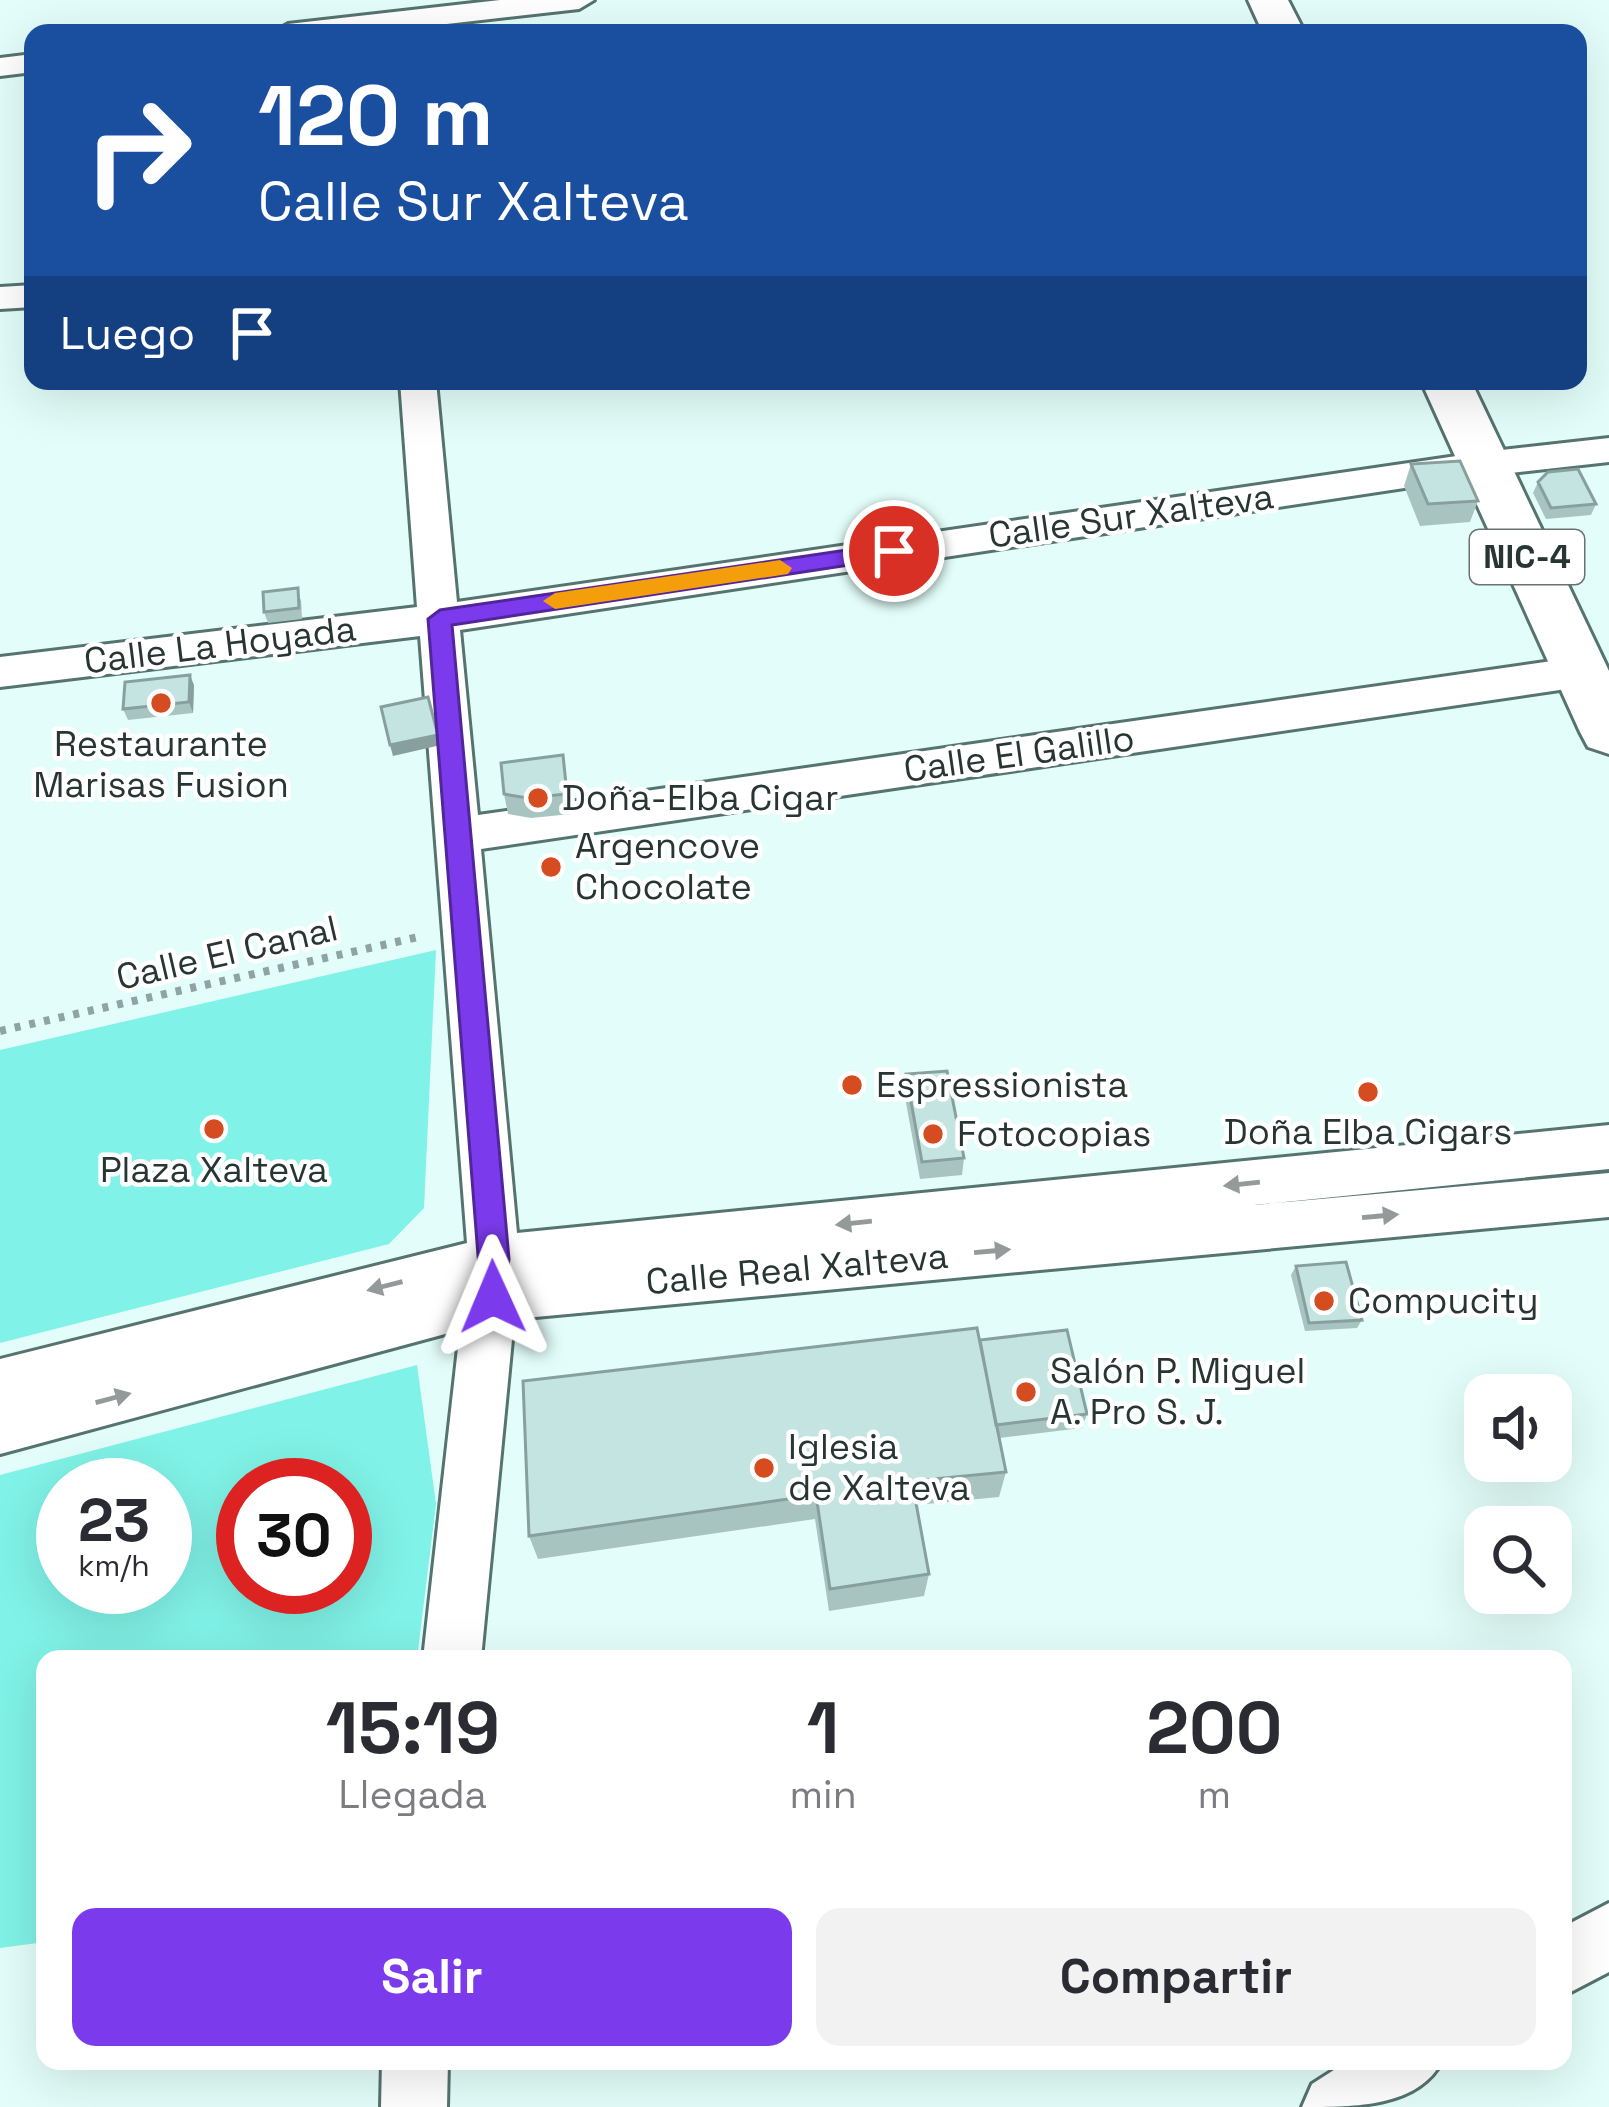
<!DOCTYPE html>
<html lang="es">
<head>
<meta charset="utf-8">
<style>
	:root { --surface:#fff; --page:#f2f2f3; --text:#2b2b33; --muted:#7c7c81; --accent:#7c3aed }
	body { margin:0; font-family:"Space Grotesk",sans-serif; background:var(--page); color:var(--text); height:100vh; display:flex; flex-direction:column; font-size:45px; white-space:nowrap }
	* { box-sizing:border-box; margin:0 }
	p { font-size:39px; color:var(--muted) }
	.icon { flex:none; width:66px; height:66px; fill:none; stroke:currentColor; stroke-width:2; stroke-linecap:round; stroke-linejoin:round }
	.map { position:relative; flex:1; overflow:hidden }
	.sheet { position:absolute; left:36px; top:1650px; width:1536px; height:420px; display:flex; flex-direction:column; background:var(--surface); border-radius:24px; box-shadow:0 12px 48px #0002 }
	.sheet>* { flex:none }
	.hud { position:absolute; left:24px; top:24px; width:1563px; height:366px; border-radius:24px; box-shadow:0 12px 48px #0002; background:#1a4fa0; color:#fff; overflow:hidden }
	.tools { position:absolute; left:1464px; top:1374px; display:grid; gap:24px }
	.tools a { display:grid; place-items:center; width:108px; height:108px; border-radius:24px; background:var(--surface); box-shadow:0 12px 48px #0002; font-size:60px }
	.speed { position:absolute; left:36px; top:1458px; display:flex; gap:24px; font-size:60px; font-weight:700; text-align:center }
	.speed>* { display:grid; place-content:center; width:156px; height:156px; border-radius:50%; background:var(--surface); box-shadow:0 12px 48px #0002; line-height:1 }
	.speed small { font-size:30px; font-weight:400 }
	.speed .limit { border:18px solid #d22; background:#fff; color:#111 }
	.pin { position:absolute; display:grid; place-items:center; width:102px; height:102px; color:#fff; margin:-51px; border:6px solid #fff; border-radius:50%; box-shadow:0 3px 12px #0007 }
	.me { position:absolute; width:132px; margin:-66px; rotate:359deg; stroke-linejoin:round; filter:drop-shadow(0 0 9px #0008) }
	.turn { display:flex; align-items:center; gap:42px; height:252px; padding:0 36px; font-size:54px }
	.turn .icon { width:156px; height:156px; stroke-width:2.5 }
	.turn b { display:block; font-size:84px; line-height:102px }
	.then { display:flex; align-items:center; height:114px; padding:0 36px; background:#0003; gap:24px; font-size:45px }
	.eta { display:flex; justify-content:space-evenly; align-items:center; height:204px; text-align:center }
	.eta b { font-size:72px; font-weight:800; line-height:84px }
	.primary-button { display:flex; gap:24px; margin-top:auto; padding:24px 36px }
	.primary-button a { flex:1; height:138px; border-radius:24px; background:var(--accent); color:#fff; font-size:48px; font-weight:800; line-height:138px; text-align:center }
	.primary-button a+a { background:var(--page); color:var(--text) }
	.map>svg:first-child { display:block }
</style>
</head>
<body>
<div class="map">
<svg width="1609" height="2107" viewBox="0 0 1609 2107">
	<rect width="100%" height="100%" fill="#e3fefa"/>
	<path fill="#80f2e7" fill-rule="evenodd" d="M 436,950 L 424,1208 L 389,1244 L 0,1343 L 0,1050 Z
		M 417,1365 L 436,1504 L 417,1659 L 45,1659 L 45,1942 L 0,1948 L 0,1475 ZM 165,1485 L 165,1587 L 63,1587 L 63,1485 ZM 345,1485 L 345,1587 L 243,1587 L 243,1485 Z"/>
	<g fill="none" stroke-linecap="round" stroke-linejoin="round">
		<defs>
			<path id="minor" d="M 500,0 L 594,0 L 579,9 L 368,33 L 273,33 L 288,24 Z
				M 33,54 L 33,72 L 0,76 L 0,58 Z
				M 33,285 L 33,307 L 0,309 L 0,287 Z
				M 400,381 L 436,381 L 457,602 L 1484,452 L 1609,438 L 1609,462 L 1484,476 L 460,630 L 478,815 L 1580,657 L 1595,661 L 1601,672 L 1595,683 L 1580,687 L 481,849 L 517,1233 L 1609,1125 L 1609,1169 L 1254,1205 L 1609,1173 L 1609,1217 L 514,1319 L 481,1659 L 423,1659 L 460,1330 L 0,1454 L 0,1359 L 467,1243 L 420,636 L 0,687 L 0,657 L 417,607 Z
				M 1609,1903 L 1609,1972 L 1563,1996 L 1563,1927 Z
				M 382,2061 L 448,2061 L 447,2107 L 381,2107 Z
				M 1348,2061 L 1442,2061 C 1418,2107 1356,2107 1302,2107 L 1312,2084 Z"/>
			<path id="highway" d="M 1248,0 L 1288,0 L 1305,33 L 1263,33 Z
				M 1421,381 L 1471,381 L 1609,671 L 1609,754 L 1588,747 L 1580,732 Z"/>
		</defs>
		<use href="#minor" stroke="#55736f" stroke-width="6"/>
		<use href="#highway" stroke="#55736f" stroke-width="6"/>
		<path stroke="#8fa4a1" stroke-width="8" stroke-dasharray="6 9" stroke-linecap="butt" d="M 0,1031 L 423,936"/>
		<use href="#minor" fill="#fff" fill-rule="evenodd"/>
		<use href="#highway" fill="#fff" fill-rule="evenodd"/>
	</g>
	<path fill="#a8c4c1" d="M 1411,464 L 1478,501 L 1470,522 L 1420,526 L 1404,486 Z
		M 1538,482 L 1596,504 L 1591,515 L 1546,519 L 1533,493 Z
		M 301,599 L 302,619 L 268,623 L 264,612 Z
		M 194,685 L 193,713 L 128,720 L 123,709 Z
		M 566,776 L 571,814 L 531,818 L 508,814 L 504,794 Z
		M 906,1074 L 964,1158 L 962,1175 L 920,1179 L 904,1092 Z
		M 1296,1266 L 1362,1320 L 1357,1328 L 1305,1331 L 1291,1275 Z
		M 980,1340 L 1087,1414 L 1082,1428 L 999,1438 L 1006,1472 L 999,1497 L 916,1505 L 929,1574 L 924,1596 L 829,1611 L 815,1519 L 538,1559 L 529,1536 Z"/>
	<path fill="#88a09d" d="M 190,675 L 194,685 L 193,713 L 189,702 Z
		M 438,735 L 441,745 L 393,756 L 390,745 Z"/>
	<path fill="#c3e4e0" stroke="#88a09d" stroke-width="3" d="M 1460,461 L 1478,501 L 1428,504 L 1411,464 Z
		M 1578,469 L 1596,504 L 1551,508 L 1538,482 L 1548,472 Z
		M 298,588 L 299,608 L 264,612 L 263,592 Z
		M 190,675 L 189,702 L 123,709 L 125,682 Z
		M 428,697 L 438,735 L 390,745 L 381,707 Z
		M 563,755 L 567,794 L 527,798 L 504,794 L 501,763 Z
		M 947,1071 L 964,1158 L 922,1162 L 906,1074 Z
		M 1346,1262 L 1362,1320 L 1309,1323 L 1296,1266 Z
		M 977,1328 L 1006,1472 L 912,1481 L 929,1574 L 830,1589 L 816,1495 L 529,1536 L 523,1381 Z
		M 1067,1330 L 1087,1414 L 996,1425 L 980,1340 Z"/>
	<defs><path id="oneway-solid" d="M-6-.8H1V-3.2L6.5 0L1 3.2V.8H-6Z" transform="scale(3)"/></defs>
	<g fill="#939a99">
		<use href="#oneway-solid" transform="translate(1242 1184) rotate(174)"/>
		<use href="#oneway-solid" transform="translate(1380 1216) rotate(-5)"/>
		<use href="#oneway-solid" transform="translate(854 1223) rotate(174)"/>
		<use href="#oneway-solid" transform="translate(992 1251) rotate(-5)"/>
		<use href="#oneway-solid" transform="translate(385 1286) rotate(166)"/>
		<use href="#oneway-solid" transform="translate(113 1398) rotate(-15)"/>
	</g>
	<path fill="#7c3aed" stroke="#51269a" stroke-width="3" d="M 894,543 L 902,546 L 902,557 L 452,625 L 509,1259 L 503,1306 L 493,1310 L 482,1306 L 428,619 L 440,610 Z"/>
	<path fill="#f59e0b" d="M 780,560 L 792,568 L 788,574 L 555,609 L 543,601 L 555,593 Z"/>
	<g fill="#d44c20" stroke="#fff" stroke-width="4.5">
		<circle cx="161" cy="703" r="12"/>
		<circle cx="538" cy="798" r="12"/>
		<circle cx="551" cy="867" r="12"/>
		<circle cx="852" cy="1085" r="12"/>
		<circle cx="1368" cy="1092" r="12"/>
		<circle cx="214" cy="1129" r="12"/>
		<circle cx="933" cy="1134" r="12"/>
		<circle cx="1324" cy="1301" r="12"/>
		<circle cx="1026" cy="1392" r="12"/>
		<circle cx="764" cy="1468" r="12"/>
	</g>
	<g text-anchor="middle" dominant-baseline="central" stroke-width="9" stroke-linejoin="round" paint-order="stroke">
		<rect fill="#fff" stroke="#687270" stroke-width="3" x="1470" y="530" width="114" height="54" rx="9"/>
		<g font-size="33" font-weight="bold" fill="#273533">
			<text x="1527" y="557">NIC-4</text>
		</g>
		<g font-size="36" fill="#273533" stroke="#fff">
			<text transform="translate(1131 516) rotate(-8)">Calle Sur Xalteva</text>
			<text transform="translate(220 645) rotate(-7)">Calle La Hoyada</text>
			<text transform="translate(1019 754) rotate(-8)">Calle El Galillo</text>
			<text transform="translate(227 953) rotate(-13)">Calle El Canal</text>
			<text transform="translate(797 1269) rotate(-5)">Calle Real Xalteva</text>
		</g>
		<g font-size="36" fill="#273533" stroke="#fff" text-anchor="start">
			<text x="161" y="744" text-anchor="middle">Restaurante<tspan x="161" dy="41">Marisas Fusion</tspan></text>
			<text x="562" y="798">Doña-Elba Cigar</text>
			<text x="575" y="846">Argencove<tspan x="575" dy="41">Chocolate</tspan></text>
			<text x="876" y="1085">Espressionista</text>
			<text x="1368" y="1132" text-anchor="middle">Doña Elba Cigars</text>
			<text x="957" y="1134">Fotocopias</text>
			<text x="214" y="1170" text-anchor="middle">Plaza Xalteva</text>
			<text x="1348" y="1301">Compucity</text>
			<text x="1050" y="1371">Salón P. Miguel<tspan x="1050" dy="41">A. Pro S. J.</tspan></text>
			<text x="788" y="1447">Iglesia<tspan x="788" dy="41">de Xalteva</tspan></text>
		</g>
	</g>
</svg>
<div class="tools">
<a><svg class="icon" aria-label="sound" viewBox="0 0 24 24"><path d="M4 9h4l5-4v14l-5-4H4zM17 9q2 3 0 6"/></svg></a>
<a><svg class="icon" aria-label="search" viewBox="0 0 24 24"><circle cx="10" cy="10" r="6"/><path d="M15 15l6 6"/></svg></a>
</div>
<div class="speed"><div>23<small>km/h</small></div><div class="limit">30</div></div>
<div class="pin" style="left:894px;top:551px;background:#d93025"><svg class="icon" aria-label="arrive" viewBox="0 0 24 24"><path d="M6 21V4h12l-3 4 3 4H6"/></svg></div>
<svg class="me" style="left:493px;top:1297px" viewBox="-20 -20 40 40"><path d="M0-17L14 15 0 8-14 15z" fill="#7c3aed" stroke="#fff" stroke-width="4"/></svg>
<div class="hud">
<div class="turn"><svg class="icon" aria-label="right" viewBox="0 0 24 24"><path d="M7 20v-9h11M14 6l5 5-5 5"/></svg><div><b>120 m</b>Calle Sur Xalteva</div></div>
<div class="then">Luego<svg class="icon" aria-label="arrive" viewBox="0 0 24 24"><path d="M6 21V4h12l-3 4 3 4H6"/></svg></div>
</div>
<section class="sheet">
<div class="eta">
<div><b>15:19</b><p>Llegada</p></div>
<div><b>1</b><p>min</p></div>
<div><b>200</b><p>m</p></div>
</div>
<div class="primary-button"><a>Salir</a><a>Compartir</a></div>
</section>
</div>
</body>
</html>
